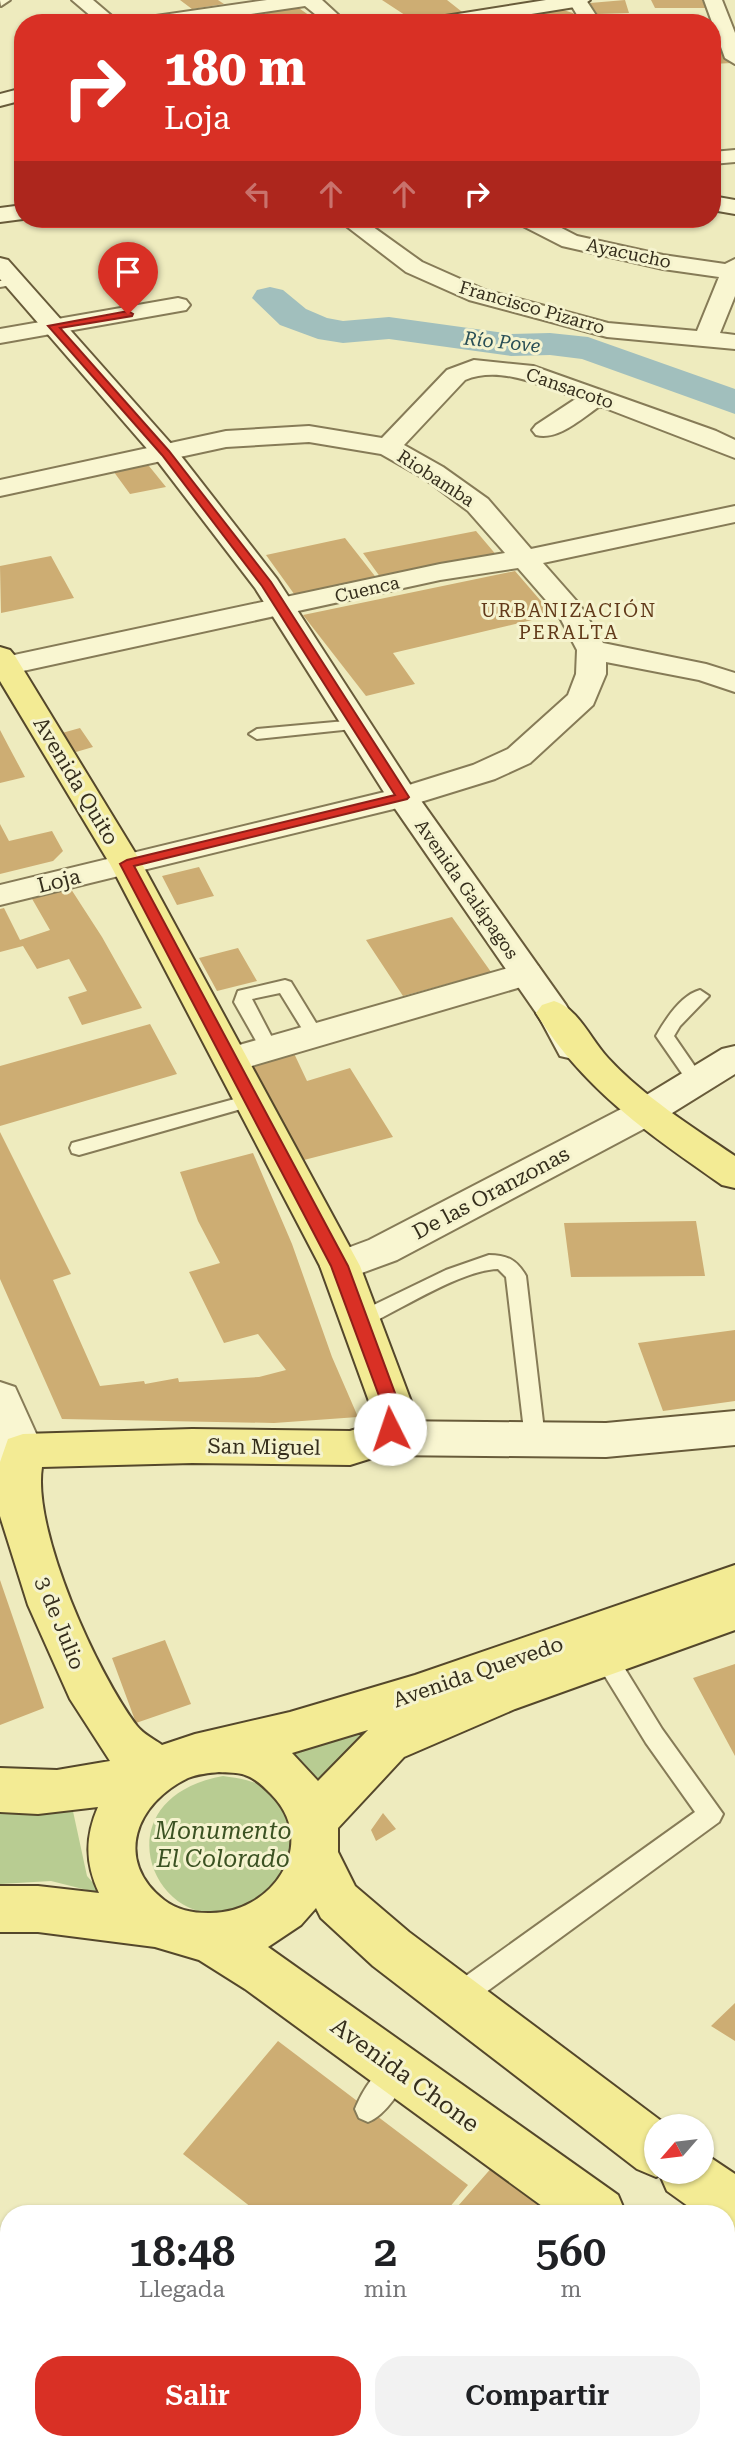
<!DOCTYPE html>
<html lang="es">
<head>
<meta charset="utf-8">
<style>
	:root { --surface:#fff; --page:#f2f2f2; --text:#202124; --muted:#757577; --accent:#d93025 }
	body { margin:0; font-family:"Roboto Serif",serif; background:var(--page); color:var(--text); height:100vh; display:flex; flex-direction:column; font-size:26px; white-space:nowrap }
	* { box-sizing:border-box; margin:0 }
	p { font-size:23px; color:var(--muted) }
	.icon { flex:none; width:38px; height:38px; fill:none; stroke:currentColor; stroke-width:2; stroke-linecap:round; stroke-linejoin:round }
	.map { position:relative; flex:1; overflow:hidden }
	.sheet { position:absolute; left:0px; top:2205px; width:735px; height:245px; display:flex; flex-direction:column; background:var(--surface); border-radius:28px 28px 0 0; box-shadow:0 2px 5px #0004 }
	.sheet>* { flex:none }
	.banner { position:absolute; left:14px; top:14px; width:707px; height:214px; border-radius:28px; box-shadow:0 2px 5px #0004; background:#d93025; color:#fff; overflow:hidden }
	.needle { width:46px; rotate:242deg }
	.tools { position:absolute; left:644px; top:2114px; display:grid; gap:14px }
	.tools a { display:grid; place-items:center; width:70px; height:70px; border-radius:50%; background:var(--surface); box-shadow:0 2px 5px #0004; font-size:35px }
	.pin { position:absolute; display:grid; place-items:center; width:60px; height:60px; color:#fff; margin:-72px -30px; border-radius:50% 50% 50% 0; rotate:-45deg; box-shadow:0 0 7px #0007 }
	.pin .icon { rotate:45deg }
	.me { position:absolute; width:77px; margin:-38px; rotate:356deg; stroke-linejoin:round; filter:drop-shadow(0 0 5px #0008) }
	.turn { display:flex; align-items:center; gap:24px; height:147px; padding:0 35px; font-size:32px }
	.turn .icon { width:91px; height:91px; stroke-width:2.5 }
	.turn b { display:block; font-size:49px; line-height:60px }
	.lanes { display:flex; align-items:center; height:66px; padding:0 35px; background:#0003; justify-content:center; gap:35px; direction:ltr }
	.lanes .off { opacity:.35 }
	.eta { display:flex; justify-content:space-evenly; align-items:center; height:119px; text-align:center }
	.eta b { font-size:42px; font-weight:600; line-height:49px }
	.action { display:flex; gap:14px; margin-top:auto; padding:14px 35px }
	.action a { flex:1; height:80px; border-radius:28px; background:var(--accent); color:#fff; font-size:28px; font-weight:600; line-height:80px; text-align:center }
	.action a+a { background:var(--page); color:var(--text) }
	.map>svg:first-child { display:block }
</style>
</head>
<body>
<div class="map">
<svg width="735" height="2450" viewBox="0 0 735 2450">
	<rect width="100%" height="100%" fill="#eeebbe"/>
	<path fill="#b8cc92" d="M 735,1602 L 316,1788 L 282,1754 Z
		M 223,1776 C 277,1783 282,1796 297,1845 C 292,1857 287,1873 280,1884 C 275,1892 261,1897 253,1902 C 163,1956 88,1801 223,1776 Z
		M 71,1802 L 87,1876 L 103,1894 L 51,1881 L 0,1884 L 0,1812 Z"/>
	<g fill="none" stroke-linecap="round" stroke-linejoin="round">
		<path fill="#a1bfbd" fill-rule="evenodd" d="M 270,287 L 283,290 L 306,309 L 327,318 L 343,321 L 389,317 L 511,334 L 550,333 L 588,337 L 735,389 L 735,414 L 582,359 L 550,355 L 511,356 L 389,339 L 343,343 L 318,339 L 280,325 L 252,298 L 257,290 Z"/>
	</g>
	<path fill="#cdad73" d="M 180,0 L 218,0 L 224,4 L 192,9 Z
		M 382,0 L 447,0 L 466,15 L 414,21 Z
		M 625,0 L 629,13 L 597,14 L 590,3 Z
		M 651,0 L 702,0 L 706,8 L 655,8 Z
		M 293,4 L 313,18 L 302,21 L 319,18 L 324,23 L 298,23 L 296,20 L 279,23 L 260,9 Z
		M 563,10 L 573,13 L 576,17 L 575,23 L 526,23 L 526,16 Z
		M 726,51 L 732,63 L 712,64 L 712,52 Z
		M 139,462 L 149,466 L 166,487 L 130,494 L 111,468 Z
		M 476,531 L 498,557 L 383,581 L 363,553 Z
		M 345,538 L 378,580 L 297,598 L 266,555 Z
		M 51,556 L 74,598 L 1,613 L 0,566 Z
		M 515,571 L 553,615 L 393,653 L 415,684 L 366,696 L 303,615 Z
		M 80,728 L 93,747 L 76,752 L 62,733 Z
		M 0,730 L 10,749 L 25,777 L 0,783 Z
		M 0,824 L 9,841 L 52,831 L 63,851 L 53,861 L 0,874 Z
		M 199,867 L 214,896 L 177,905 L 162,876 Z
		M 69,886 L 102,937 L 142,1008 L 82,1025 L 68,997 L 87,991 L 69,959 L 37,969 L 23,946 L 0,952 L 0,909 L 4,908 L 20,940 L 50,930 L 31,897 Z
		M 452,917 L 491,972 L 403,996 L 366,940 Z
		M 238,948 L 257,981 L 217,991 L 199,958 Z
		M 150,1024 L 177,1074 L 0,1126 L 0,1066 Z
		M 291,1047 L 307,1081 L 350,1068 L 393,1137 L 304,1160 L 249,1058 Z
		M 0,1132 L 71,1274 L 53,1280 L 100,1386 L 144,1381 L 145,1384 L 178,1378 L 179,1382 L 259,1377 L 286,1370 L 258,1334 L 224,1343 L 189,1272 L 220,1263 L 198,1221 L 180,1172 L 253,1153 L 292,1244 L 332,1357 L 358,1417 L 274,1423 L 62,1419 L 0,1279 Z
		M 696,1221 L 705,1276 L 571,1277 L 564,1223 Z
		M 735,1330 L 735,1401 L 663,1411 L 638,1343 Z
		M 0,1580 L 44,1708 L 0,1725 Z
		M 165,1640 L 191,1704 L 136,1723 L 112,1658 Z
		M 735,1664 L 735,1756 L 693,1678 Z
		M 383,1813 L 396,1829 L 376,1841 L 371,1830 Z
		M 735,2003 L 735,2041 L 711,2026 Z
		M 278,2041 L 468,2185 L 444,2214 L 260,2214 L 183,2154 Z
		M 508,2149 L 557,2184 L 533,2214 L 451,2214 Z
		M 169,2441 L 378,2441 L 392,2450 L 163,2450 Z"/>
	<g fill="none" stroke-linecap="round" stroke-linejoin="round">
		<defs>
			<path id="lane" d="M 14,279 L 18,280 L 18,284 L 0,287 L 0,281 Z
				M 357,720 L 365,725 L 362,728 L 257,739 L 249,734 L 257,729 Z
				M 285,980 L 291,982 L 324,1036 L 315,1042 L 309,1040 L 280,993 L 252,999 L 278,1049 L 269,1055 L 263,1053 L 234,1002 L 238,991 Z
				M 700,990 L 709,996 L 680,1026 L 674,1036 L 705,1081 L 702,1085 L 690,1085 L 656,1036 C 665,1020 681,995 700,990 Z
				M 253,1094 L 259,1096 L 262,1100 L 259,1104 L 79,1155 L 72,1153 L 70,1148 L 72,1143 Z
				M 489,1255 C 507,1255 517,1260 526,1276 L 545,1439 L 542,1445 L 535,1447 L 528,1445 L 525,1439 L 506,1277 L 498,1269 C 461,1270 402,1309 367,1325 L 360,1328 L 353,1325 L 350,1320 L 353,1315 L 446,1270 Z
				M 606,1648 L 614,1651 L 662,1729 L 723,1814 L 719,1822 L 467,2006 L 458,2009 L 449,2006 L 445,1997 L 449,1988 L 695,1812 L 646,1743 L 598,1665 L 595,1658 L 598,1651 Z
				M 397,2057 L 406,2061 L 410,2070 C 403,2088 386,2115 368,2122 L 359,2118 L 355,2109 C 362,2091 379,2064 397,2057 Z"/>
			<path id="street" d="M 0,0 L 10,0 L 1,6 Z
				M 72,0 L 93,0 L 120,23 L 99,23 Z
				M 267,0 L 322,0 L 347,23 L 326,23 L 305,6 L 190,23 L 140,23 L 149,17 Z
				M 568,0 L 586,0 L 601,23 L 582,23 Z
				M 704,0 L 722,0 L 735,33 L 735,64 L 725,58 Z
				M 735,150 L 735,162 L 712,164 L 712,152 Z
				M 337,219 L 362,219 L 422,262 L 485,290 L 608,323 L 697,331 L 719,277 L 663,269 L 562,246 L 519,224 L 516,219 L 544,219 L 577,236 L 663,255 L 725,264 L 735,259 L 735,296 L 720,333 L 735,335 L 735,349 L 607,337 L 469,300 L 406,272 Z
				M 178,298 L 186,300 L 190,305 L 186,310 L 0,343 L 0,329 Z
				M 474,360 L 533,366 L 716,431 L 735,440 L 735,458 L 600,406 C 582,418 558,441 536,435 L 532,430 L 536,425 L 577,398 C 544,386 500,365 465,380 L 404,445 L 443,467 L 488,499 L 531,549 L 735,506 L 735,522 L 543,563 L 580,605 L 603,643 L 706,664 L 735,673 L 735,692 L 699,680 L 606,662 L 606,674 L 593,705 L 530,763 L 495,779 L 414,804 L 0,905 L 0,885 L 393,790 L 473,765 L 508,749 L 568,695 L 576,674 L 577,650 L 558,614 L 518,568 L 440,580 L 0,676 L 0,658 L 440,564 L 505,553 L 468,511 L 425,479 L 381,454 L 309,442 L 226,447 L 0,496 L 0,480 L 226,431 L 309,426 L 382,438 L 447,370 Z
				M 526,963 L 538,966 L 543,974 L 538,982 L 231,1072 L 218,1069 L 213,1060 L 218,1051 Z
				M 640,1102 L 653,1106 L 658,1115 L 653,1124 L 397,1260 L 340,1281 L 326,1276 L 320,1266 L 326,1256 L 369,1240 L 627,1106 Z
				M 0,1382 L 15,1387 L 44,1451 L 38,1463 L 0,1471 Z"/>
			<path id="secondary" d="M 546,0 L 590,0 L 581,6 L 476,23 L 430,23 L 439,17 Z
				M 23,88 L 23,100 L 0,106 L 0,94 Z
				M 712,196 L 735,200 L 735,214 L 712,210 Z
				M 23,205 L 23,219 L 0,222 L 0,208 Z
				M 0,258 L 8,260 L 174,447 L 277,579 L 417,795 L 566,1005 L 591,1047 L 586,1056 L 573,1059 L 560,1056 L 539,1017 L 387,797 L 255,588 L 156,459 L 0,279 Z
				M 735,1046 L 735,1074 L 664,1118 L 651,1122 L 638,1118 L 633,1109 L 638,1100 L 722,1049 Z
				M 735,1411 L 735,1445 L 606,1457 L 383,1455 L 368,1450 L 362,1438 L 368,1426 L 383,1421 L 606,1423 Z"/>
			<path id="primary" d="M 0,647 L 10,650 L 15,656 L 142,864 L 360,1266 L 412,1404 L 411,1429 L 398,1450 L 350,1465 L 192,1463 L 42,1467 C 32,1531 98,1675 137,1726 C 143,1734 154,1739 162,1745 L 195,1734 L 290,1712 L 415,1675 L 735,1565 L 735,1630 L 515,1709 L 404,1757 L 338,1828 L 338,1852 L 355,1886 L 409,1932 L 668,2126 L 656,2126 L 656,2172 L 702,2172 L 702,2152 L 735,2174 L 735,2234 L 726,2231 L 726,2214 L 699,2214 L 667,2191 L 660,2175 L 656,2177 L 637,2169 L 373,1966 L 321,1918 L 316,1908 L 301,1925 L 268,1947 L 618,2195 L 626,2214 L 553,2214 L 245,1989 L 199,1960 L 155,1947 L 38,1932 L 0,1932 L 0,1886 L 38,1886 L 99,1893 C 85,1863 85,1837 98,1807 L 38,1814 L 0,1812 L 0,1768 L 57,1770 L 110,1761 L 70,1699 L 28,1605 L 0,1516 L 0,1462 L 8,1439 L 23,1434 L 192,1429 L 350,1431 L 369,1425 L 370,1404 L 320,1266 L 110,864 L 0,681 ZM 368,1730 L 318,1781 L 292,1753 ZM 219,1772 C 227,1773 238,1772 245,1775 C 255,1778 264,1787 271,1794 C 321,1844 271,1915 208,1913 C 192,1913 177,1910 164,1900 C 113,1860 136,1803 188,1778 C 197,1774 209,1773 219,1772 Z
				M 554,1001 C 578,1008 591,1040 608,1058 C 644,1097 691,1126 735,1156 L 735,1188 L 722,1185 C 649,1134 584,1090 536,1013 L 542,1005 Z
				M 726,2276 L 735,2280 L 735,2338 L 726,2334 Z"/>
		</defs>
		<use href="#lane" stroke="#867b57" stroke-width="4"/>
		<use href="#street" stroke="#867b57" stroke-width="4"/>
		<use href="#secondary" stroke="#685b3a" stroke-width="4"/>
		<use href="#primary" stroke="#54472b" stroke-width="4"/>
		<use href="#lane" fill="#f9f6d1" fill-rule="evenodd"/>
		<use href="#street" fill="#f9f6d1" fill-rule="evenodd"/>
		<use href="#secondary" fill="#f9f6d1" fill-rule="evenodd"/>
		<use href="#primary" fill="#f3eb94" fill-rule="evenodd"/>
	</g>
	<path fill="#d93025" stroke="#8d1f18" stroke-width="2" d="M 128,311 L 133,314 L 132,316 L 60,328 L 169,451 L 271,582 L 409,797 L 407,799 L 134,866 L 348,1266 L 399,1404 L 396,1434 L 384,1434 L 381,1429 L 382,1404 L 331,1266 L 120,864 L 127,860 L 395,795 L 262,586 L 162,455 L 48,326 Z"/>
	<g text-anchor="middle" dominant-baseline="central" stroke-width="6" stroke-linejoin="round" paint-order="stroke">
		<g font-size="18" fill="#352e1c" stroke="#f5f3ce">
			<text transform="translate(629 253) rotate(12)">Ayacucho</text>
			<text transform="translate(532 307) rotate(16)">Francisco Pizarro</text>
			<text transform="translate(570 388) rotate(19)">Cansacoto</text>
			<text transform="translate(436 478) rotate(33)">Riobamba</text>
			<text transform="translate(367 589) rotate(-13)">Cuenca</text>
			<text transform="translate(467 889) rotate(55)">Avenida Galápagos</text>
		</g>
		<g font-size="19" font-style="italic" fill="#2a4f56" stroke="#f5f3ce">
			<text transform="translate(502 342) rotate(6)">Río Pove</text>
		</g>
		<g font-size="19" letter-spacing="2" fill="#623a1a" stroke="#f5f3ce">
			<text x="569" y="610">URBANIZACIÓN<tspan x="569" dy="22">PERALTA</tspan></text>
		</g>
		<g font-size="21" fill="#352e1c" stroke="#f5f3ce">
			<text transform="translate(76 781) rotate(59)">Avenida Quito</text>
			<text transform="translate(59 881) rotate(-14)">Loja</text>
			<text transform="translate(491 1193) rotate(-28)">De las Oranzonas</text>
			<text transform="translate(264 1447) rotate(1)">San Miguel</text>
			<text transform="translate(60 1623) rotate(68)">3 de Julio</text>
			<text transform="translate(478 1672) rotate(-19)">Avenida Quevedo</text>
		</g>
		<g font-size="24" font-style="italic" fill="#3b5222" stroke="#f5f3ce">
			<text x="223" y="1831">Monumento<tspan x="223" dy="28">El Colorado</tspan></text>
		</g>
		<g font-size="24" fill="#352e1c" stroke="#f5f3ce">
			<text transform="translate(405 2075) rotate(36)">Avenida Chone</text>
		</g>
	</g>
</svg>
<div class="tools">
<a><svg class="needle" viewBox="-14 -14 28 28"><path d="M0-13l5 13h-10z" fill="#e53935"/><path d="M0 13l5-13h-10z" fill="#757577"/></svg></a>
</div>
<div class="pin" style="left:128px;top:314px;background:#d93025"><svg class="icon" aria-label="arrive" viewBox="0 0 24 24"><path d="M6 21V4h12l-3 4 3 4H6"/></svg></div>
<svg class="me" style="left:390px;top:1429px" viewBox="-20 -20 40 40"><circle r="19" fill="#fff"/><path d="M0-13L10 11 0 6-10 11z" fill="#d93025"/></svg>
<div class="banner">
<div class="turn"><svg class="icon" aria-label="right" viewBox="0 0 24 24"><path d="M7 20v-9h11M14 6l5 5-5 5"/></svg><div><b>180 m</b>Loja</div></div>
<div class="lanes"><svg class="icon off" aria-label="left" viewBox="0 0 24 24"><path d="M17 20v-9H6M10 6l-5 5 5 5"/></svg><svg class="icon off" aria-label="ahead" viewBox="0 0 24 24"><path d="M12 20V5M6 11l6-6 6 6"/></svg><svg class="icon off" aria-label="ahead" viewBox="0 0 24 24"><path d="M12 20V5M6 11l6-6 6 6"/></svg><svg class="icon" aria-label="right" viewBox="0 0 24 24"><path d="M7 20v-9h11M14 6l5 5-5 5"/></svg></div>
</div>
<section class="sheet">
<div class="eta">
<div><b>18:48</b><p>Llegada</p></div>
<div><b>2</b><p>min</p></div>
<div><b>560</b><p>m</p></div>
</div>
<div class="action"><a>Salir</a><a>Compartir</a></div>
</section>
</div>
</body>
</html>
